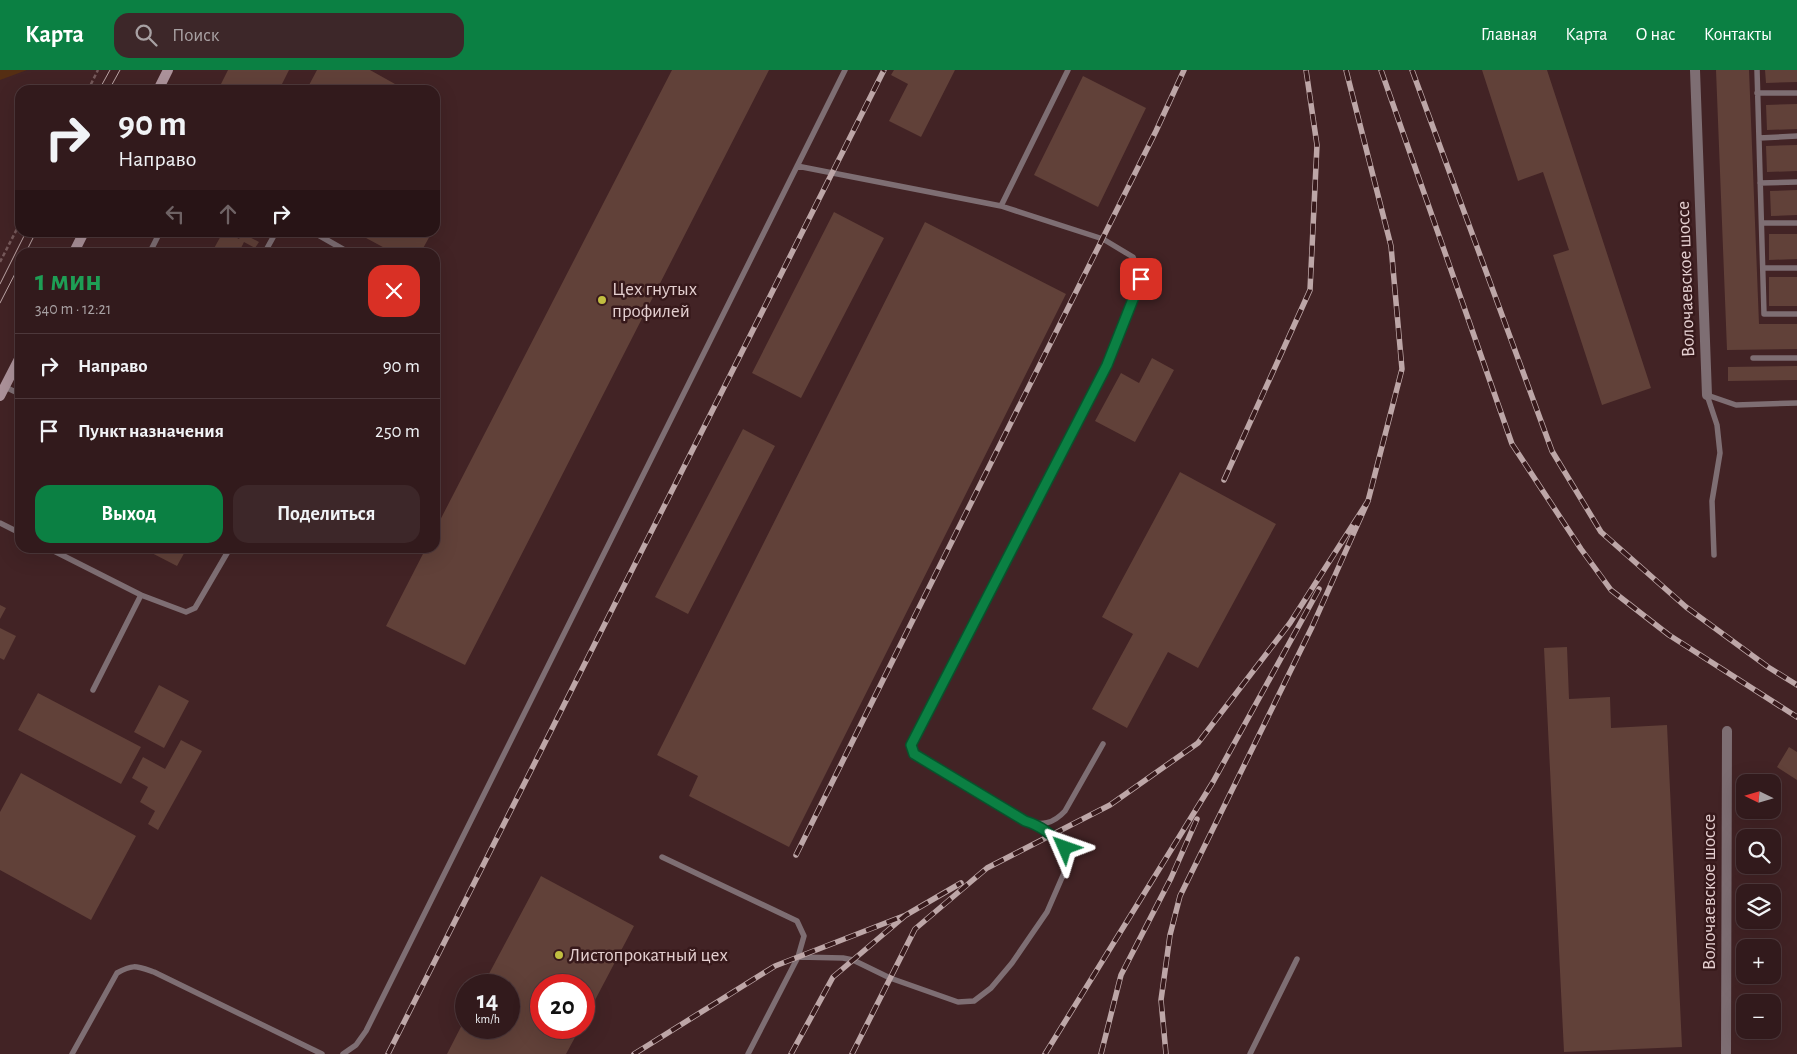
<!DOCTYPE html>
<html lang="ru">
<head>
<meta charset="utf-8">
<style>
	:root { --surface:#321a1c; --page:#3d2729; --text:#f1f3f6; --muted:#a8a1a3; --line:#4d383b; --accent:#0b8043 }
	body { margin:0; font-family:"Alegreya Sans",sans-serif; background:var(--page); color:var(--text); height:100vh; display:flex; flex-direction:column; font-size:19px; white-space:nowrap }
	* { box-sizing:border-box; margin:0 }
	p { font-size:16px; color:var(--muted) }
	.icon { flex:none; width:28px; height:28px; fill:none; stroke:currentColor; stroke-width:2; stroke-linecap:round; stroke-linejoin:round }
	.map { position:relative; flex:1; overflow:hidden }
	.drawer { position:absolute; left:15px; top:178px; width:425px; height:305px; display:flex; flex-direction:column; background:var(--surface); border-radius:15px; box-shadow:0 5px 20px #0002,0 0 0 1px var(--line) }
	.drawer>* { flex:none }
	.banner { position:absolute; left:15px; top:15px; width:425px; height:152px; border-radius:15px; box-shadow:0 5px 20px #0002,0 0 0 1px var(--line); background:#321a1c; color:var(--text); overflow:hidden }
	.needle { width:32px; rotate:275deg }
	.buttons { position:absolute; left:1736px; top:704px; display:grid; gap:10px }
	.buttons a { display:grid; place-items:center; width:45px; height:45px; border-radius:10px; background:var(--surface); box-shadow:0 5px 20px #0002,0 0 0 1px var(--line); font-size:25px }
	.speed { position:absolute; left:455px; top:904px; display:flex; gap:10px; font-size:25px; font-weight:700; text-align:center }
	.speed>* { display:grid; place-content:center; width:65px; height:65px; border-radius:50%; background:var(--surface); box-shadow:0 5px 20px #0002,0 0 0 1px var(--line); line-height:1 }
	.speed small { font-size:12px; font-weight:400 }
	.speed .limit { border:8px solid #d22; background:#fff; color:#111 }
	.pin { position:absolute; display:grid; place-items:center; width:42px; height:42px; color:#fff; margin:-21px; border-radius:10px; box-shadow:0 2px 8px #0006 }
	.me { position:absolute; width:55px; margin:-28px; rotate:313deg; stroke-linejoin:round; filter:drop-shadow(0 0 4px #0008) }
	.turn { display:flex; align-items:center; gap:18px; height:105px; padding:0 20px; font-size:22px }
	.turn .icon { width:65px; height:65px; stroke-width:2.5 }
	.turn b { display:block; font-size:35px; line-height:42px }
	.lanes { display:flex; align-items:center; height:48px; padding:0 20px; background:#0003; justify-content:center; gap:25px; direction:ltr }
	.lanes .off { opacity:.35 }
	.round { display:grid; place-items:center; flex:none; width:52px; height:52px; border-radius:15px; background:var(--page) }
	.headline { display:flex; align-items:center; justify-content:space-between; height:85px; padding:0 20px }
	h1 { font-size:30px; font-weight:700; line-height:38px; color:#1e9e55 }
	.action { display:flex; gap:10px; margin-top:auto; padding:10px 20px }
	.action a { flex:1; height:58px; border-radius:15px; background:var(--accent); color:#fff; font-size:20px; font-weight:700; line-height:58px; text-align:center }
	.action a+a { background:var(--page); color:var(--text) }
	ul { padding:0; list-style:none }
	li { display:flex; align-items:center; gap:15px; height:65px; padding:0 20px; border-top:1px solid var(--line) }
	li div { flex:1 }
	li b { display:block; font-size:19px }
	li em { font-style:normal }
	header { display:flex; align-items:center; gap:30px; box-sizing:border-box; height:70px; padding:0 25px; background:var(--accent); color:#fff }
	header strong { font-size:24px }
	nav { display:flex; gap:28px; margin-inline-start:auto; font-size:18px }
	.search { width:350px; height:45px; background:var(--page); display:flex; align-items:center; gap:12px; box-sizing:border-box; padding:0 18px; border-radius:15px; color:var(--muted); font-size:19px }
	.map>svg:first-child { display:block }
</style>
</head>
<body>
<header>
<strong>Карта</strong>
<div class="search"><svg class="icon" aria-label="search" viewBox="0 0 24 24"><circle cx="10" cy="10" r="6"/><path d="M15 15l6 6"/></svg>Поиск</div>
<nav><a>Главная</a><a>Карта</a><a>О нас</a><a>Контакты</a></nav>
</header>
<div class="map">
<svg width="1797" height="984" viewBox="0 0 1797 984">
	<rect width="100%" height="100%" fill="#422325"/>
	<path fill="#552e13" d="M 0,0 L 27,0 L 0,10 Z"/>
	<path fill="#614139" d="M 228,0 L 289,0 L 279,20 L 218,20 Z
		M 317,0 L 370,0 L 395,14 L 392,20 L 313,20 L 308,17 Z
		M 672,0 L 769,0 L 465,595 L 386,556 L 426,478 L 435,478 L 435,460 Z
		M 894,0 L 955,0 L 921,67 L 889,51 L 908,14 L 891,5 Z
		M 1482,0 L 1547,0 L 1651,318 L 1602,335 L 1553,185 L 1569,180 L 1543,102 L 1518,111 Z
		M 1716,0 L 1749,0 L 1759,254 L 1797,254 L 1797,279 L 1727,280 Z
		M 1765,0 L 1797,0 L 1797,12 L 1766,13 Z
		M 1083,6 L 1146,38 L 1098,137 L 1034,105 Z
		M 1797,34 L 1797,59 L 1767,60 L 1766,35 Z
		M 1797,75 L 1797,101 L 1767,102 L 1766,76 Z
		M 1797,120 L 1797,145 L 1771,146 L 1770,121 Z
		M 834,142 L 884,168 L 801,328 L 752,303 Z
		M 925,152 L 1066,224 L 789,777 L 689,726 L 698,706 L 657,685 Z
		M 223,162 L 226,162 L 239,169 L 242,163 L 259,172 L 255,178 L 244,172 L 239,182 L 212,182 Z
		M 355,162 L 432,162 L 421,182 L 392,182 Z
		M 1769,164 L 1797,164 L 1797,189 L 1769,190 Z
		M 1769,207 L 1797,207 L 1797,236 L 1769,236 Z
		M 1152,288 L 1174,300 L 1135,372 L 1095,351 L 1121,303 L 1139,313 Z
		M 1797,296 L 1797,310 L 1728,311 L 1728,297 Z
		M 743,359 L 775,376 L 688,544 L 655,527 Z
		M 1180,402 L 1276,454 L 1198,598 L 1168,582 L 1127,658 L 1092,639 L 1133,564 L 1102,547 Z
		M 142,478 L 187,478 L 177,496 Z
		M 0,535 L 6,538 L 0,549 Z
		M 0,558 L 16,566 L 4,590 L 0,588 Z
		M 1567,577 L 1569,629 L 1610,627 L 1611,658 L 1667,655 L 1682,977 L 1564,982 L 1544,578 Z
		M 159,615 L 189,631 L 164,678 L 134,662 Z
		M 38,623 L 141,677 L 121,714 L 18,660 Z
		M 181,670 L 202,681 L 158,760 L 148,754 L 155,741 L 140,732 L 148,717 L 132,708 L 143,687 L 165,699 Z
		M 1789,677 L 1797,682 L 1797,710 L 1777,697 Z
		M 21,703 L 136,766 L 91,850 L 0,800 L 0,742 Z
		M 541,806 L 634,856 L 584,951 L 584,915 L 541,915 L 541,958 L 580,958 L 566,984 L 447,984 L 466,947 L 466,958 L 509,958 L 509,915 L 483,915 Z"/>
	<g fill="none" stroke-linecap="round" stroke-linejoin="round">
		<path stroke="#75595a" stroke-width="2.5" stroke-dasharray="4 2.5" stroke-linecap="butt" d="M 88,20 L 98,0
			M 0,192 L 20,153"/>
		<path stroke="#7e6e73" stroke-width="5.5" d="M 1757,0 L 1764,244 L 1797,244
			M 1757,23 L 1797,23
			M 1759,68 L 1797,66
			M 797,96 L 1001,136 L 1068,0
			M 1760,113 L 1797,112
			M 1001,136 L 1103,169 L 1133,187 L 1141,209 L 1107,295 L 911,675 L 914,684 L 1025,751 C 1042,756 1053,754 1065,741 L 1103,674
			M 1762,153 L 1797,153
			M 313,162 L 348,182
			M 150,182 L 160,162
			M 265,182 L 276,162
			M 1763,198 L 1797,198
			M 1753,288 L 1797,288
			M 5,317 L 20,324
			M 1707,325 L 1717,355 L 1720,383 L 1712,431 L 1714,485
			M 1707,325 L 1736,335 L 1797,333
			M 0,453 L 20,463
			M 48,478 L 141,525 L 186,542 L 195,538 L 230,478
			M 93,620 L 141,525
			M 662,787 L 797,851 L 804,866 L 798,887 L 748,984
			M 798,887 L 843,888 L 853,890 L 890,908 L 958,932 L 974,931 L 991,918 L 1012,893 L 1047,842 L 1064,803 L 1065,778 L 1052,765 L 1036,754
			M 72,984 L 117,903 C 133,894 136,896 154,902 L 322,984
			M 343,984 L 356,975 L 366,961 L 845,0
			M 1250,984 L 1297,889"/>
		<path stroke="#7e6e73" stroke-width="10" d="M 1695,0 L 1707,325
			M 1726,984 L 1727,661"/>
		<path stroke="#ac929a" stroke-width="10" d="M 158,20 L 168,0
			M 74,182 L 84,162
			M 0,326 L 20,287"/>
		<path stroke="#bda6a7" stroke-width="1" d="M 99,20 L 110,0
			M 109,20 L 120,0
			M 26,182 L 36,162
			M 0,214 L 26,162
			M 0,233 L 20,194"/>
		<defs>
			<path id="rail" d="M 1346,0 L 1391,176 L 1402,299 L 1368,431 L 1365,436
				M 1381,0 L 1512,374 L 1581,479 L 1611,520 L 1669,565 L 1797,647
				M 1412,0 L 1552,381 L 1601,462 L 1686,537 L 1768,597 L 1797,615
				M 1224,410 L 1310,220 L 1317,75 L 1306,0
				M 796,785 L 1156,61 L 1184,0
				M 388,984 L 884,0
				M 634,984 L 775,896 L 906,845
				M 791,984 L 833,907 L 906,845 L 961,813
				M 852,984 L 915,859 L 987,798 L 1110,735 L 1198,673 L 1290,553 L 1368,431 L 1312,557 L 1180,826 L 1170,865 L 1161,930 L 1166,984
				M 1045,984 L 1213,712 L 1319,519
				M 1101,984 L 1121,905 L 1171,808 L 1197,749"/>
		</defs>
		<use href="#rail" stroke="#bda6a7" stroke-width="5.5"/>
		<use href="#rail" stroke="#37191b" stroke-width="4" stroke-dasharray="11" stroke-linecap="butt"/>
	</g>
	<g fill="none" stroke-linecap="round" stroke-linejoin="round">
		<defs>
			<path id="route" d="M 1065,778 C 1053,766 1042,756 1025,751 L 914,684 L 911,675 L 1107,295 L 1141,209"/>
		</defs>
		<use href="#route" stroke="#07532c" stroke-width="12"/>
		<use href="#route" stroke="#0b8043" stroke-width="9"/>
	</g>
	<g fill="#c1be40" stroke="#37191b" stroke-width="2">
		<circle cx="602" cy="230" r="5"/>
		<circle cx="559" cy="885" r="5"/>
	</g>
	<g text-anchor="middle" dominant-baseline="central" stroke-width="5" stroke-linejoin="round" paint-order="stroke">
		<g font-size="19" fill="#e4cfd0" stroke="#37191b">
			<text transform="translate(1686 209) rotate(-92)">Волочаевское шоссе</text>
			<text transform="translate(1709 822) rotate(-90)">Волочаевское шоссе</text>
		</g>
		<g font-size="19" fill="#e4cfd0" stroke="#37191b" text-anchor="start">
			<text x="612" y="219">Цех гнутых<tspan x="612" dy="22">профилей</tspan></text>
			<text x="569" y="885">Листопрокатный цех</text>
		</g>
	</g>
</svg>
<div class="buttons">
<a><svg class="needle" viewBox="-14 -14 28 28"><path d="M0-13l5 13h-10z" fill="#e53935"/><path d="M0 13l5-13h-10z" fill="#a8a1a3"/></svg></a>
<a><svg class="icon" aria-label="search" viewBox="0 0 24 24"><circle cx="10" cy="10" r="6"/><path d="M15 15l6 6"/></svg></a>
<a><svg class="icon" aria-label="layers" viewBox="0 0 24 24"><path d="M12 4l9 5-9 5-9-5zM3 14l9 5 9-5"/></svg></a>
<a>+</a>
<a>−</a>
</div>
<div class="speed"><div>14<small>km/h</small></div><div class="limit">20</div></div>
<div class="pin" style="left:1141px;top:209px;background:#d93025"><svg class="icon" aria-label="arrive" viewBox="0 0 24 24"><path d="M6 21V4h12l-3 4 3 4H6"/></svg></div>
<svg class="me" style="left:1065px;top:778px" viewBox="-20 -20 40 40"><path d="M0-17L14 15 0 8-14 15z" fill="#0b8043" stroke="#fff" stroke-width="4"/></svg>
<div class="banner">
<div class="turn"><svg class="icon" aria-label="right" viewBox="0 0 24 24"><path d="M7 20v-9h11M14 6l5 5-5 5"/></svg><div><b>90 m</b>Направо</div></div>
<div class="lanes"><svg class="icon off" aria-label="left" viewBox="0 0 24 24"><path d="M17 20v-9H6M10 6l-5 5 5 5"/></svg><svg class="icon off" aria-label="ahead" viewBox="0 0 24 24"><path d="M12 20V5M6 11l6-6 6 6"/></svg><svg class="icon" aria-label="right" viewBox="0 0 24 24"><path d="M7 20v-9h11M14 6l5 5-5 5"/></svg></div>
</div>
<section class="drawer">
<div class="headline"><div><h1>1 мин</h1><p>340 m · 12:21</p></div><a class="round" style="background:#d93025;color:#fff"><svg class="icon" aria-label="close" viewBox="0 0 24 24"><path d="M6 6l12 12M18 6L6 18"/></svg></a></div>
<ul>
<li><svg class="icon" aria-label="right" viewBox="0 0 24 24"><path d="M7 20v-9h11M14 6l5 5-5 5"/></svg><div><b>Направо</b></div><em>90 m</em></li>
<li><svg class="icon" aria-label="arrive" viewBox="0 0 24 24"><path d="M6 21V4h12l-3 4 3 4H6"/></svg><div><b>Пункт назначения</b></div><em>250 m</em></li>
</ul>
<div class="action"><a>Выход</a><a>Поделиться</a></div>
</section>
</div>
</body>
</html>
